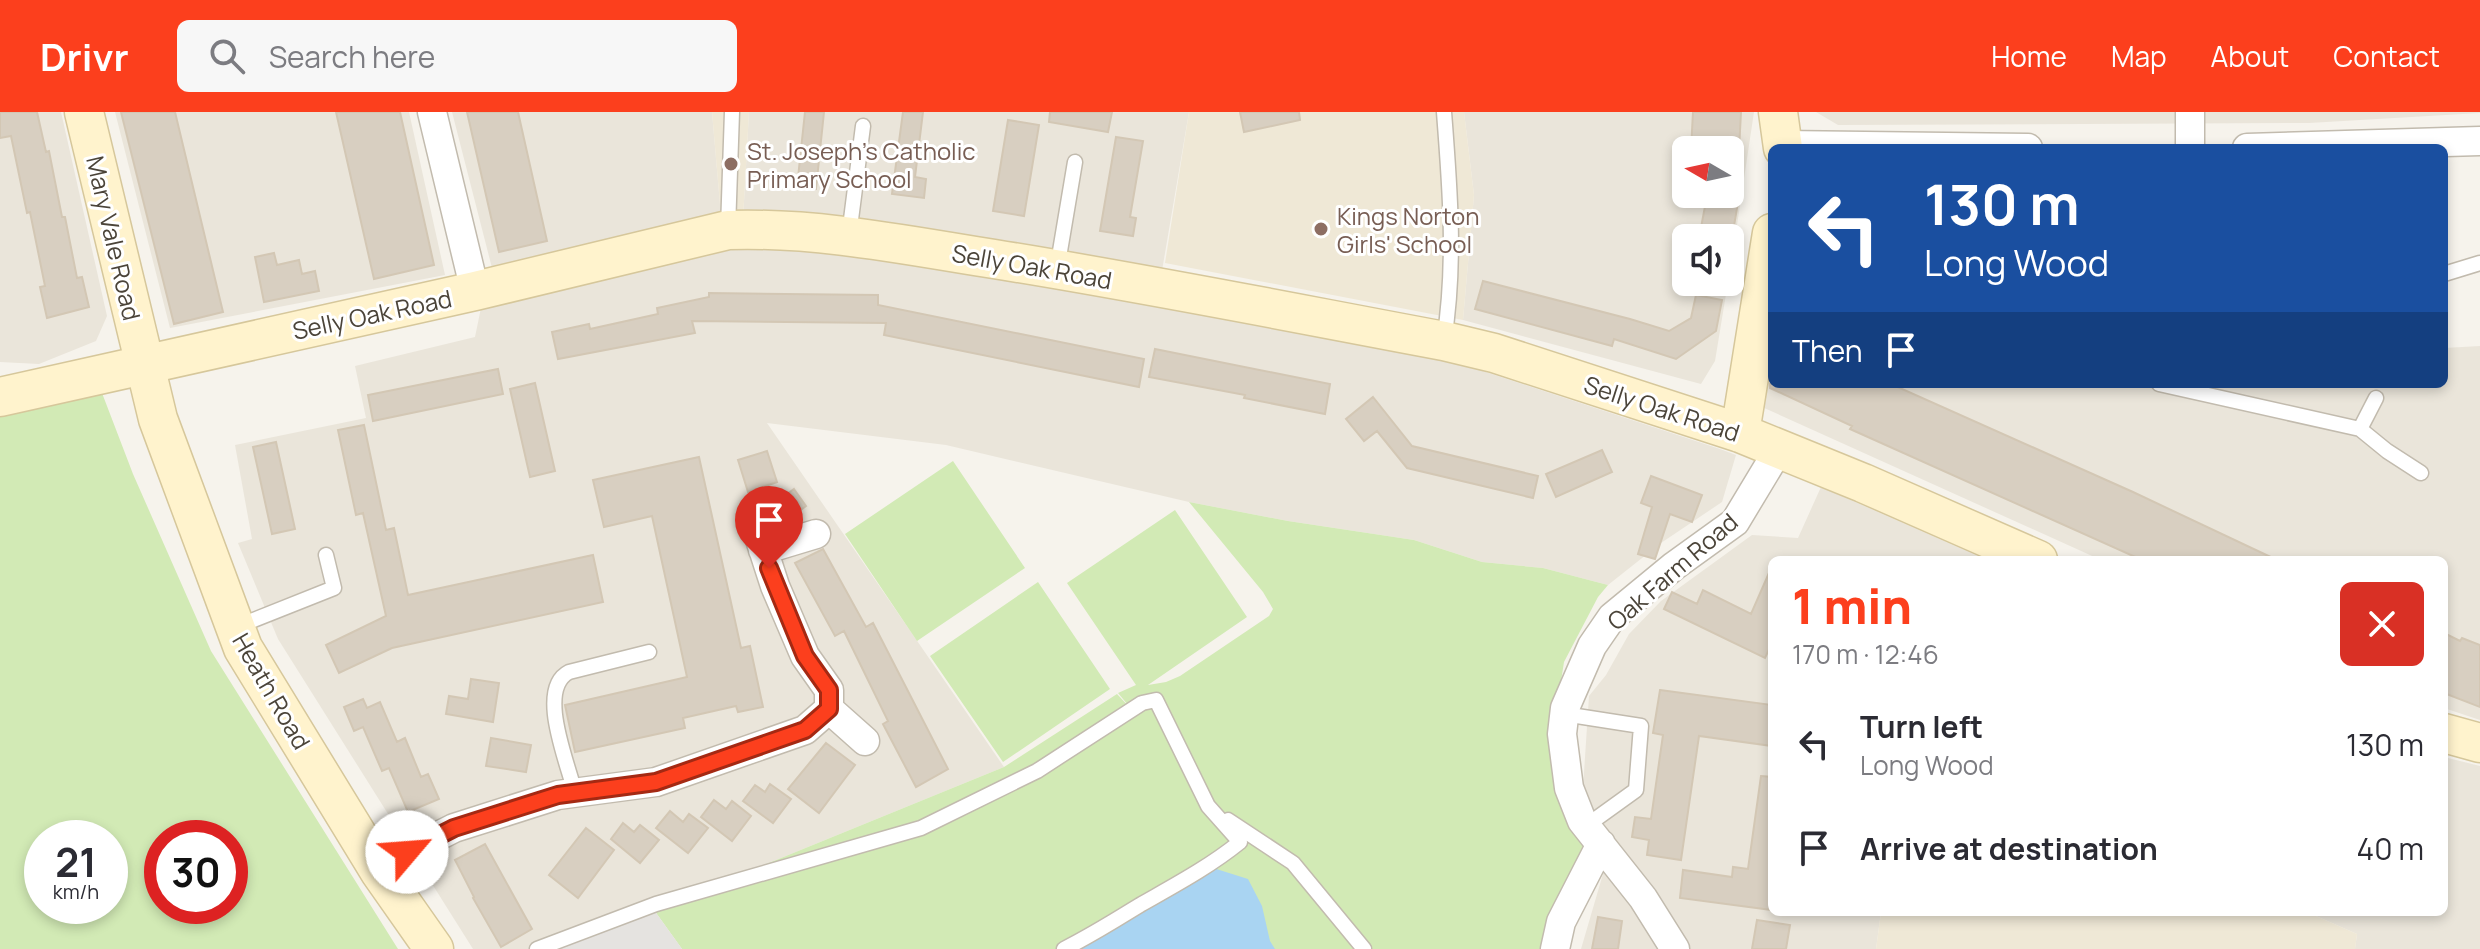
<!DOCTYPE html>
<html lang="en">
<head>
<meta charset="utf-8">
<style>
	:root { --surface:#fff; --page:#f7f7f7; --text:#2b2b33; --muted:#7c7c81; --accent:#fc3f1d }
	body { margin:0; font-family:Manrope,sans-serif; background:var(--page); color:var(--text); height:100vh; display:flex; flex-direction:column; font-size:30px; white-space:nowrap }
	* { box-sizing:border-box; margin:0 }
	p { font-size:26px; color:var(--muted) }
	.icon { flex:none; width:44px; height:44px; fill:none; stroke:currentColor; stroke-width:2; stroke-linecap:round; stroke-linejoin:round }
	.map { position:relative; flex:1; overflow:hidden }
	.panel { position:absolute; left:1768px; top:444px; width:680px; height:360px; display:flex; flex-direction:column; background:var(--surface); border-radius:12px; box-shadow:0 4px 12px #0003 }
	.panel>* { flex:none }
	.guide { position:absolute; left:1768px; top:32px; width:680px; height:244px; border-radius:12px; box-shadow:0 4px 12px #0003; background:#1a4fa0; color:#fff; overflow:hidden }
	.needle { width:52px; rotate:279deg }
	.tools { position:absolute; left:1672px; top:24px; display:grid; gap:16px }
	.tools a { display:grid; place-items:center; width:72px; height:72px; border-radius:12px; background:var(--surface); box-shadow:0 4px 12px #0003; font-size:40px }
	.speed { position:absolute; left:24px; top:708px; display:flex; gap:16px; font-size:40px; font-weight:700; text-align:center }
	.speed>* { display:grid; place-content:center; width:104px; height:104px; border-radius:50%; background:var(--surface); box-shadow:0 4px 12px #0003; line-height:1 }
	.speed small { font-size:20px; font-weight:400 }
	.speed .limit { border:12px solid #d22; background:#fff; color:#111 }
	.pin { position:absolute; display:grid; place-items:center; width:68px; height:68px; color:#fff; margin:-82px -34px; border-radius:50% 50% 50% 0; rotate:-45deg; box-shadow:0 0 8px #0007 }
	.pin .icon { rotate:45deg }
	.me { position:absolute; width:88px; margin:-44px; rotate:63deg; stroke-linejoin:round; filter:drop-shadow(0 0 6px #0008) }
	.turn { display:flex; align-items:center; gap:28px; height:168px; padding:0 24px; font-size:36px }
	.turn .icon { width:104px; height:104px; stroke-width:2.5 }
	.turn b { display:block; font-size:56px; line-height:68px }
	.then { display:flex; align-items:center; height:76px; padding:0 24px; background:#0003; gap:16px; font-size:30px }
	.round { display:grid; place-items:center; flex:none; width:84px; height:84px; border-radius:12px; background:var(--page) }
	.headline { display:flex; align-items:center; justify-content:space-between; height:136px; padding:0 24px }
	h1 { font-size:48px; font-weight:800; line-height:60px; color:var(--accent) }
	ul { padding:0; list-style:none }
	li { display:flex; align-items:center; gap:24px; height:104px; padding:0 24px }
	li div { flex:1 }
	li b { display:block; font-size:30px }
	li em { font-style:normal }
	header { display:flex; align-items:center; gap:48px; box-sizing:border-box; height:112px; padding:0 40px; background:var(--accent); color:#fff }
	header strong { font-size:38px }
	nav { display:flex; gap:44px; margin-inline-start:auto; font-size:28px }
	.search { width:560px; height:72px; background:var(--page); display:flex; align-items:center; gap:20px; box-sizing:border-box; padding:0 28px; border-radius:12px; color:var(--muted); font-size:30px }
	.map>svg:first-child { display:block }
</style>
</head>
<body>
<header>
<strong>Drivr</strong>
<div class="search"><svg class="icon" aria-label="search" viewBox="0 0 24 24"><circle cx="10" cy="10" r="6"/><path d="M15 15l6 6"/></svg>Search here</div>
<nav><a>Home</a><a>Map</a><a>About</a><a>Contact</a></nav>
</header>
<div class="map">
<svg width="2480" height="837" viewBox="0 0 2480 837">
	<rect width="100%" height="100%" fill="#f6f3ec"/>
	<path fill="#eae5da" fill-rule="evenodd" d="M 0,0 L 61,0 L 107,204 L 96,229 L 39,252 L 0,250 Z
		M 115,0 L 409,0 L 445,163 L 170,216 Z
		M 452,0 L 712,0 L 721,104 L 492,156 Z
		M 749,0 L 1189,0 L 1157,188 L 1440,245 L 1720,337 L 1736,343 L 1722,390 L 1661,431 L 1608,473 L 1543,456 L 1482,450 L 1414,428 L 1288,409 L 1189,390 L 946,333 L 767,311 L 1004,655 L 654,798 L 547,837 L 473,837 L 278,527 L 238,431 L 252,427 L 235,333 L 366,306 L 355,254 L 475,225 L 482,191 L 743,107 Z
		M 1464,0 L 1754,0 L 1730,160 L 1730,126 L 1686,126 L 1686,170 L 1728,170 L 1715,249 L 1701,272 L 1463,208 L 1474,83 ZM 1686,38 L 1730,38 L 1730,82 L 1686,82 Z
		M 1816,0 L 2480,0 L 2480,1 L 2309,11 L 1838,13 Z
		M 2480,234 L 2480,608 L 2444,596 L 2444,448 L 2101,448 L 1762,295 L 1772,244 L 1772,272 L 2444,272 L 2444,236 Z
		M 1821,375 L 1987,448 L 1772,448 L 1772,800 L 1881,800 L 1876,837 L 1581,837 L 1610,738 L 1583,676 L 1589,584 L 1606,563 L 1629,522 L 1661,489 L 1752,423 L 1798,426 Z
		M 2444,645 L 2480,654 L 2480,837 L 2355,837 L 2357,822 L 2307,800 L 2444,800 Z"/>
	<path fill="#efe8d6" d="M 712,0 L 749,0 L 743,107 L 721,104 Z
		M 1189,0 L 1464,0 L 1474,83 L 1463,208 L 1165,151 Z
		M 1881,800 L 2307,800 L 2357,822 L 2355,837 L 1876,837 Z"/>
	<path fill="#d2eab5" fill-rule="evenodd" d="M 102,281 L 133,362 L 211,539 L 398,837 L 0,837 L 0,304 ZM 42,726 L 110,726 L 110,794 L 42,794 ZM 162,726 L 230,726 L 230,794 L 162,794 Z
		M 953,349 L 1025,456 L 917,529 L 845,422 Z
		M 1189,390 L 1288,409 L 1414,428 L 1482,450 L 1543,456 L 1608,473 L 1598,485 L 1564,550 L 1552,627 L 1586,742 L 1545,837 L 682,837 L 654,798 L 1004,655 L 1117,582 L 1133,599 L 1118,581 L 1136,573 L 1067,471 L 1175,398 L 1247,505 L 1148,573 L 1166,570 L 1180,564 L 1269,504 L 1273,497 L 1263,480 Z
		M 1038,470 L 1110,577 L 1003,650 L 930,544 Z"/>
	<path fill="#e5e3e0" d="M 654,798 L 682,837 L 547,837 Z"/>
	<path fill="#a9d4f2" d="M 1210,755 L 1248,767 L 1262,794 L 1270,829 L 1275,837 L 1067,837 Z"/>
	<path fill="#d8cfc1" stroke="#d3c7b4" stroke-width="2" d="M 0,0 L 37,0 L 46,40 L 49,39 L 62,105 L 65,105 L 77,166 L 82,165 L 89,195 L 47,206 L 40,175 L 45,174 L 30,100 L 27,101 L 11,24 L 0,26 Z
		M 121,0 L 175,0 L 223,200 L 174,212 Z
		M 336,0 L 400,0 L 434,153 L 374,167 Z
		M 467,0 L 518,0 L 547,129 L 499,140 Z
		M 805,0 L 824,0 L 816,77 L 797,75 Z
		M 903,0 L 923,0 L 915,65 L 926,67 L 924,86 L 892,82 Z
		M 1050,0 L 1112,0 L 1108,20 L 1049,10 Z
		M 1240,0 L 1299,0 L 1300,8 L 1244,20 Z
		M 1693,0 L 1741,0 L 1739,38 L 1691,38 Z
		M 1008,8 L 1039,13 L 1024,104 L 993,99 Z
		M 1116,25 L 1143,29 L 1130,105 L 1136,106 L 1133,124 L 1100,119 Z
		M 1707,84 L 1738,90 L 1732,126 L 1699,126 Z
		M 274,141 L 277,153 L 299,148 L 302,162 L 315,159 L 319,179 L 264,190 L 255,145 Z
		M 1483,169 L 1630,207 L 1669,219 L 1691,206 L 1696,183 L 1722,188 L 1716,219 L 1676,247 L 1614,227 L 1612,234 L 1475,197 Z
		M 709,181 L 878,183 L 878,193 L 1144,247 L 1139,275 L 884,223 L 886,211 L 692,209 L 695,221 L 558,247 L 552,220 L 589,212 L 590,217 L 658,202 L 657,196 L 709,185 Z
		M 1155,237 L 1330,272 L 1325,302 L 1244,286 L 1245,283 L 1149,265 Z
		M 498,257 L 503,282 L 373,309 L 368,283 Z
		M 535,271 L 555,359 L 530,365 L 510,277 Z
		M 1770,272 L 1891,272 L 2133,380 L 2277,448 L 2142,448 L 1850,317 L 1852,314 L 1770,276 Z
		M 1373,285 L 1412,334 L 1538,364 L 1533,386 L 1407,356 L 1377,319 L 1364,329 L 1346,307 Z
		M 364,313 L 386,418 L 394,416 L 408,483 L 593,443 L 603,490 L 392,536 L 339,561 L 326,533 L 386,504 L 363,401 L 356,403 L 338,318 Z
		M 276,330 L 295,417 L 272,422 L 253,335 Z
		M 1602,338 L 1612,360 L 1556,385 L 1546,362 Z
		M 767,339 L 777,370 L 748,380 L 738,348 Z
		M 699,345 L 741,536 L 750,534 L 763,595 L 738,600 L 736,594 L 683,606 L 685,616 L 575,640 L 565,593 L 687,565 L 652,404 L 604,415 L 593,368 Z
		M 1651,364 L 1702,383 L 1692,410 L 1670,402 L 1655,447 L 1638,442 L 1652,395 L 1641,391 Z
		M 794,377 L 806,394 L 790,406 L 778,389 Z
		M 823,437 L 866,515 L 873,511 L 948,657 L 916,675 L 883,612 L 888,609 L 844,519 L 835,524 L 795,451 Z
		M 1772,454 L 1772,531 L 1765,546 L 1664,497 L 1672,480 L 1697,492 L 1703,478 L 1751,502 Z
		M 2444,521 L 2460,529 L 2462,526 L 2480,533 L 2480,595 L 2444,581 Z
		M 471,567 L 499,571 L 493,610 L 446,602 L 449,584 L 468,587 Z
		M 1660,578 L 1772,593 L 1772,634 L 1699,624 L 1681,748 L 1647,743 L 1649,728 L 1632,725 L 1635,705 L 1651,707 L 1663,623 L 1653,621 Z
		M 363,587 L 367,596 L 380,590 L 397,630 L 405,626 L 421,665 L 428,662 L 439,687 L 408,700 L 389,656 L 382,659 L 363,615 L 354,619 L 344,595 Z
		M 491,626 L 531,633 L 526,660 L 486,654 Z
		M 826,631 L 855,653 L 819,701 L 788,677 Z
		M 1761,664 L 1772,665 L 1772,798 L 1680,786 L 1683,758 L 1732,765 L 1733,755 L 1748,757 Z
		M 770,672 L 791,687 L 773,711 L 743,689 L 755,673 L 765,680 Z
		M 714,688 L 726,697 L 732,689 L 751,704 L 732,729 L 701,705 Z
		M 670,699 L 683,710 L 689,702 L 708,716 L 688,741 L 656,716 Z
		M 623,711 L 634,720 L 640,713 L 659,728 L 640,751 L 611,727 Z
		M 586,716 L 614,738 L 578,786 L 549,763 Z
		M 485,732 L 532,817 L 501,835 L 473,786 L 474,785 L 455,748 Z
		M 1598,805 L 1622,809 L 1618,837 L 1592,837 Z
		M 1757,808 L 1790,813 L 1786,837 L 1752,837 Z"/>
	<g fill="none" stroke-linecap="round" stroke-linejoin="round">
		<defs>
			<path id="lane" d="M 728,117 L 732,0
				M 849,123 L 863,14
				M 1057,157 L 1075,50
				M 2444,162 L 2480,151
				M 1444,228 C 1456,153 1450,76 1444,0
				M 2159,272 L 2360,317 L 2387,339 L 2421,361
				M 2360,317 L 2376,286
				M 236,515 L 334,476 L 326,443
				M 1564,602 L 1641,614 L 1636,678 L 1586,714
				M 575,681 C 568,651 536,577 569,560 L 649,540
				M 1228,708 L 1293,751 L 1364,837
				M 537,837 L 656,792 L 921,716 L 1037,659 L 1142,591 L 1156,588 L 1208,694 L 1240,730 C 1209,755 1175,773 1140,793 C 1114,809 1092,823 1064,837"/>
			<path id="street" d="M 432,0 L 475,179
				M 1783,33 L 2028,36
				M 2190,36 L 2190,0
				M 2247,36 L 2480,29
				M 763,438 L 816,422
				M 829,597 L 865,629
				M 380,760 L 407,740 L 454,716 L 558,683 L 656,670 L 805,618 L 829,597 L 829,578 L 805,544 L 775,474 L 752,403
				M 1555,837 L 1561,810 L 1601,732
				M 1675,837 L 1643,786 L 1582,709 L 1569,676 L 1562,622 L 1565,596 L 1592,534 L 1612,505 L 1674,454 L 1735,410 L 1779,337"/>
			<path id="secondary" d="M 84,0 L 158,307 L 243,536 L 380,760 L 434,837
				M 1778,0 L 1783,36
				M 0,285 L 475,179 L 728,118 C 818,115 906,133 994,147 C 1145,171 1294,201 1444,229 L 1494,241 L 1740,321 L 1863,371 L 2038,448
				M 1740,321 L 1772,121
				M 2444,621 L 2480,631"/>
		</defs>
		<use href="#lane" stroke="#c2bbae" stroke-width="17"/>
		<use href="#street" stroke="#c2bbae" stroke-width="31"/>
		<use href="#secondary" stroke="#d6c79b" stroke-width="41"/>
		<use href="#lane" stroke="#fff" stroke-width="14"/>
		<use href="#street" stroke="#fff" stroke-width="28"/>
		<use href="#secondary" stroke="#fff3cd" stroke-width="38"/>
	</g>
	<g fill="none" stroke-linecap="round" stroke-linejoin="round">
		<defs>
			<path id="route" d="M 407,740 L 454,716 L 558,683 L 656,670 L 805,618 L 829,597 L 829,578 L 805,544 L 769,456"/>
		</defs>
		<use href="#route" stroke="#a42913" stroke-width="20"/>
		<use href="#route" stroke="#fc3f1d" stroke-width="14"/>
	</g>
	<g fill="#8d6e63" stroke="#fff" stroke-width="3">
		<circle cx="731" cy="52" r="8"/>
		<circle cx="1321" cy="117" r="8"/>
	</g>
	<g text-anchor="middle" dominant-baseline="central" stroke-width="6" stroke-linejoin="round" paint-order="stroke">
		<g font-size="24" fill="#785e54" stroke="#fff" text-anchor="start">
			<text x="747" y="38">St. Joseph's Catholic<tspan x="747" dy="28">Primary School</tspan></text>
			<text x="1337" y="103">Kings Norton<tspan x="1337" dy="28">Girls' School</tspan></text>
		</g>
		<g font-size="24" fill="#4b4439" stroke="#fff">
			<text transform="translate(114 126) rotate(77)">Mary Vale Road</text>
			<text transform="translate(1032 154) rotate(10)">Selly Oak Road</text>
			<text transform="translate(372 202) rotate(-12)">Selly Oak Road</text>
			<text transform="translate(1662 296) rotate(18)">Selly Oak Road</text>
			<text transform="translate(1672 459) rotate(-41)">Oak Farm Road</text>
			<text transform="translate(272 579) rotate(60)">Heath Road</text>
		</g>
	</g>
</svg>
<div class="tools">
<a><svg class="needle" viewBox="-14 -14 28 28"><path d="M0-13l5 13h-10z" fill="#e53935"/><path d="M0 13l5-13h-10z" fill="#7c7c81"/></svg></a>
<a><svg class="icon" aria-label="sound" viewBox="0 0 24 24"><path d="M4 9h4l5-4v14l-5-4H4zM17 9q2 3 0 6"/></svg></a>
</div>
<div class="speed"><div>21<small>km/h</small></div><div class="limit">30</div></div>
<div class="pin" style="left:769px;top:456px;background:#d93025"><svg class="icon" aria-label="arrive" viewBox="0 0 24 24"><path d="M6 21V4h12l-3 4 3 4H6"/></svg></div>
<svg class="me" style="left:407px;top:740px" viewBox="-20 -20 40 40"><circle r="19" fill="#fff"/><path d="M0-13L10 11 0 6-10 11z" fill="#fc3f1d"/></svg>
<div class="guide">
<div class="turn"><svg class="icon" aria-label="left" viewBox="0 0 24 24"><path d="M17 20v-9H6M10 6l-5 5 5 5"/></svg><div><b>130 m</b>Long Wood</div></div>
<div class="then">Then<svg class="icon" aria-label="arrive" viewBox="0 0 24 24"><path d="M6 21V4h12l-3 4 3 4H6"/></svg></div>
</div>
<section class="panel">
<div class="headline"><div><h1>1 min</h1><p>170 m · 12:46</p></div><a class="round" style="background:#d93025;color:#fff"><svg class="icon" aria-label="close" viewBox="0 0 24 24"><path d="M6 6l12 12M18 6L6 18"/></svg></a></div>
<ul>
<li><svg class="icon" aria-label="left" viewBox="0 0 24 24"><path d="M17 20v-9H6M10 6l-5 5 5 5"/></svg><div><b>Turn left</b><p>Long Wood</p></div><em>130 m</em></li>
<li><svg class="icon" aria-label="arrive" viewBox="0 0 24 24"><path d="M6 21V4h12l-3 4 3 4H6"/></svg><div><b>Arrive at destination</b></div><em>40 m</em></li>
</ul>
</section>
</div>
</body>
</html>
